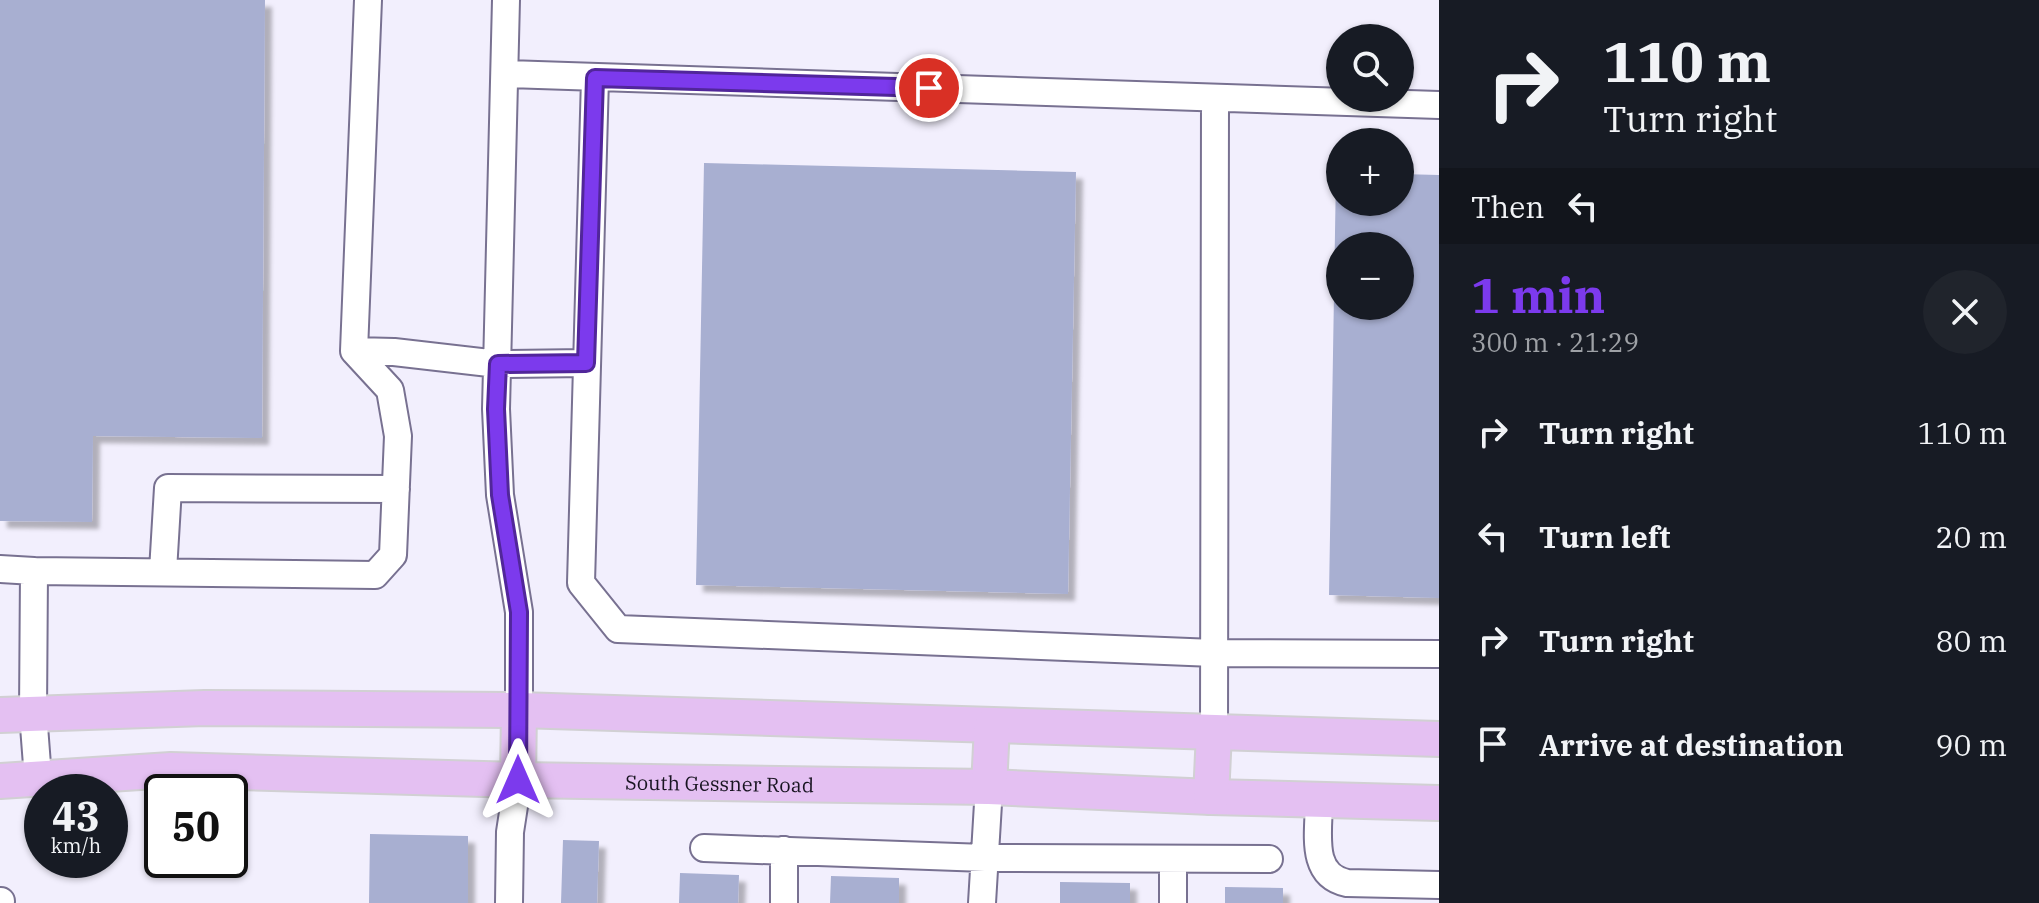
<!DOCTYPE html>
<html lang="en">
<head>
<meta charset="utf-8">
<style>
	:root { --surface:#171b24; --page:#20242c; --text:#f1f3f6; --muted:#9ea1a6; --accent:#7c3aed }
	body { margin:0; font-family:"IBM Plex Serif",serif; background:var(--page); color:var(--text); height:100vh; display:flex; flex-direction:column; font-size:30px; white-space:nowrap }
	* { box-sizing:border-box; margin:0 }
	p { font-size:26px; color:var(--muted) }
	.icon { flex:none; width:44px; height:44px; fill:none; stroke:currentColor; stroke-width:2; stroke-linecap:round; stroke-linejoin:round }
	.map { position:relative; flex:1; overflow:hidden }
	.details { display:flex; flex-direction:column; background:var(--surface); width:600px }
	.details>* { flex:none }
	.banner { background:#171b24; color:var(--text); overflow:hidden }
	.fabs { position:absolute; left:1326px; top:24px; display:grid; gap:16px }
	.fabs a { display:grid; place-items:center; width:88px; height:88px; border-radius:50%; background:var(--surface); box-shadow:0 2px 6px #0004; font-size:40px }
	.speed { position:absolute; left:24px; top:774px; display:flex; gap:16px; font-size:40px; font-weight:700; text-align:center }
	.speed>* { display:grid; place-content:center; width:104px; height:104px; border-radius:50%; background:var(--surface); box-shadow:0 2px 6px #0004; line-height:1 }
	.speed small { font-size:20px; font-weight:400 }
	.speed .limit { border:4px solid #111; border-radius:12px; background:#fff; color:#111 }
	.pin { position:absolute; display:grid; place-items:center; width:68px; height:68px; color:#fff; margin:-34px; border:4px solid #fff; border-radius:50%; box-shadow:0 2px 8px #0007 }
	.me { position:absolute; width:88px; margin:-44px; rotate:0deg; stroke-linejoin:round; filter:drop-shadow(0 0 6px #0008) }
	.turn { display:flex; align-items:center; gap:28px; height:168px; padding:0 32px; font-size:36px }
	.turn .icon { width:104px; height:104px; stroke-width:2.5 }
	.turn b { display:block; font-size:56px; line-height:68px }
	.then { display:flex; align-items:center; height:76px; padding:0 32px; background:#0003; gap:16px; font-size:30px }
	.round { display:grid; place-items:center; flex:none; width:84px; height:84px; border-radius:42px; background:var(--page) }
	.head { display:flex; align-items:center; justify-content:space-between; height:136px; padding:0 32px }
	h1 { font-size:48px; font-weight:700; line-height:60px; color:var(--accent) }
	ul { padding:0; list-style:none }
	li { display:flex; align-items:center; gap:24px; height:104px; padding:0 32px }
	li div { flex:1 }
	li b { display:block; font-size:30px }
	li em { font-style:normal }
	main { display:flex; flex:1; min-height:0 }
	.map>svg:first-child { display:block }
</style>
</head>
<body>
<main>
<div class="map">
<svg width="1439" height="903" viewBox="0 0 1439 903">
	<defs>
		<filter id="shadow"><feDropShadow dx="7" dy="7" stdDeviation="2" flood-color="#0004"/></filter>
	</defs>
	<rect width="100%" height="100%" fill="#f2effd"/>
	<path fill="#a8afd1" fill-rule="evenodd" filter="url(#shadow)" d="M 0,0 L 265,0 L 262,438 L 93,436 L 92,522 L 0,521 Z
		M 704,163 L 1076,172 L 1068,594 L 696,585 Z
		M 1336,173 L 1340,173 L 1340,202 L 1400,202 L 1400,174 L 1439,175 L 1439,598 L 1329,595 ZM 1340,246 L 1400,246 L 1400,306 L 1340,306 Z
		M 370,834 L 468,836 L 468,903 L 369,903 Z
		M 563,840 L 599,841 L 597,903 L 561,903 Z
		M 680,873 L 739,875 L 738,903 L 679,903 Z
		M 831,876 L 899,878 L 899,903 L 830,903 Z
		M 1060,882 L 1130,883 L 1130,903 L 1060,903 Z
		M 1225,887 L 1283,888 L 1283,903 L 1225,903 Z"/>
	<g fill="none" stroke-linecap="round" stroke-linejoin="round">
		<defs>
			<path id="minor" d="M 506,0 L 496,409 L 500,495 L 519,612 L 519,710
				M 505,74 L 1439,105
				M 595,78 L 581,583 L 618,629 L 1214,653 L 1439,654
				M 354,351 L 394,352 L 498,364 L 586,363
				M 0,569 L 34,571 L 33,713 L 38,778
				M 34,571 L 375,575 L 393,555 L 398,436 L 390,390 L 354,351 L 368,0
				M 163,571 L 168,488 L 396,489
				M 1214,733 L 1215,98
				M 1319,800 C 1319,832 1309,875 1347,883 L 1439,885
				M 704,848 L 985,858 L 1269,859
				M 1173,859 L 1173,903
				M 0,901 L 1,901
				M 509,903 L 510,832 L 518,780
				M 784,903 L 784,850
				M 982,903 L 989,787"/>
			<g id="major">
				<path d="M 0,715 L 205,708 L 519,710 L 1439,739"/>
				<path d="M 518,780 L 519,710"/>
				<path id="s1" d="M 0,781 L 171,770 L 518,780 L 989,787 L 1211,797 L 1439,803"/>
				<path d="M 989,787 L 992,726"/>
				<path d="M 1211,797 L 1214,733"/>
			</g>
		</defs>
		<use href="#minor" stroke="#787191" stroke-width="30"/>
		<use href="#major" stroke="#d1d0d3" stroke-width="38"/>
		<use href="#minor" stroke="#fff" stroke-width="26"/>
		<use href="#major" stroke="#e4c0f2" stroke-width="34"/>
	</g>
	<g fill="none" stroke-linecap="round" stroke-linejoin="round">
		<defs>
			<path id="route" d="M 518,780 L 519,612 L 500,495 L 496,409 L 498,364 L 586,363 L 595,78 L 929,88"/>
		</defs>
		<use href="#route" stroke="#51269a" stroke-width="20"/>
		<use href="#route" stroke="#7c3aed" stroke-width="14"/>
	</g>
	<g text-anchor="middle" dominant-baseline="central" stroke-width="8" stroke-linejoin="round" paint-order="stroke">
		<g font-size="20" fill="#181421" stroke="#fefefe">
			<text stroke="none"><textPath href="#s1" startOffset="720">South Gessner Road</textPath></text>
		</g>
	</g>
</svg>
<div class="fabs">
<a><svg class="icon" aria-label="search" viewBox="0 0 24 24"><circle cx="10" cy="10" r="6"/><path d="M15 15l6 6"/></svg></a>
<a>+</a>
<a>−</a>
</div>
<div class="speed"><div>43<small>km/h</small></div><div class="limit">50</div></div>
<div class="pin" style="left:929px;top:88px;background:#d93025"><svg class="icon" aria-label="arrive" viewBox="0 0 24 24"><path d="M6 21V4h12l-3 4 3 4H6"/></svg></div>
<svg class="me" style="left:518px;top:780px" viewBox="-20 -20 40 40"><path d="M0-17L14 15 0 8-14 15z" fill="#7c3aed" stroke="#fff" stroke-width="4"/></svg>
</div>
<section class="details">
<div class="banner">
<div class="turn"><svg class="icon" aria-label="right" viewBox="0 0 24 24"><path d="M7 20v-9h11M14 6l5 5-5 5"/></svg><div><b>110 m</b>Turn right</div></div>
<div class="then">Then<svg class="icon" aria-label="left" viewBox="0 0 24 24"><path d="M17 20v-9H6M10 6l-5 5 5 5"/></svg></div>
</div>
<div class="head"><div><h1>1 min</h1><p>300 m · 21:29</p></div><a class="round"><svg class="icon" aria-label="close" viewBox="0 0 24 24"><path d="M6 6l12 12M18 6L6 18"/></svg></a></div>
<ul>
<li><svg class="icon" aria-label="right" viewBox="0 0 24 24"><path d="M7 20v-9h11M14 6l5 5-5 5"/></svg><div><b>Turn right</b></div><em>110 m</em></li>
<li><svg class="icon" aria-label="left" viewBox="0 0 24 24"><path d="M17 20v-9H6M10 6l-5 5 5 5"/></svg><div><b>Turn left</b></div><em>20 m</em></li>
<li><svg class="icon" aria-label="right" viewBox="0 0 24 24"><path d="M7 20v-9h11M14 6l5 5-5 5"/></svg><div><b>Turn right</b></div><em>80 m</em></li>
<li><svg class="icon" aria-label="arrive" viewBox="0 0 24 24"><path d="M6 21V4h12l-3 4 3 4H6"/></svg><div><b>Arrive at destination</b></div><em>90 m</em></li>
</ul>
</section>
</main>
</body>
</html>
